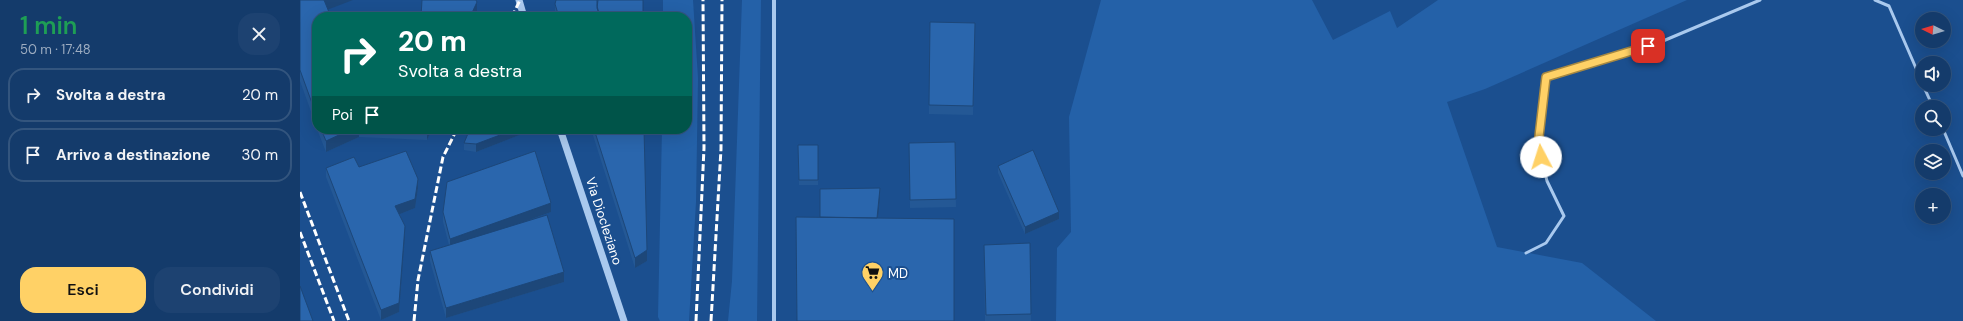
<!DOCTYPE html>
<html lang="it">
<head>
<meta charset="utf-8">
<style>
	:root { --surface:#143b6b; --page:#1d4271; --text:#f1f3f6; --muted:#9dadc1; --line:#33557e; --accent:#ffd166 }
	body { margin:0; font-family:"DM Sans",sans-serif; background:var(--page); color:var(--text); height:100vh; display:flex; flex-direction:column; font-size:15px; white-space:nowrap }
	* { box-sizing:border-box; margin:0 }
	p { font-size:13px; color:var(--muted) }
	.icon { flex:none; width:22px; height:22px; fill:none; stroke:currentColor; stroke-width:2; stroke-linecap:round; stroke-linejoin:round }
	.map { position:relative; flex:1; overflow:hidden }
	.sheet { display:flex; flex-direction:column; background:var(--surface); width:300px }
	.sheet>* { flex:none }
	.top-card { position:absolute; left:12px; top:12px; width:380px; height:122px; border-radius:16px; box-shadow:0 4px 16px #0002,0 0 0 1px var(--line); background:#00695c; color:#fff; overflow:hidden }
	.needle { width:26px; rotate:275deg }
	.controls { position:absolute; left:1615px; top:12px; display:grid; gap:8px }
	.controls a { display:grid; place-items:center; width:36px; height:36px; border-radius:50%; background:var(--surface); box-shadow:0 4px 16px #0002,0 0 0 1px var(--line); font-size:20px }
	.pin { position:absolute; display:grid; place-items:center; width:34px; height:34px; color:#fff; margin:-17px; border-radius:8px; box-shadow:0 2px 6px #0006 }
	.me { position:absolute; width:44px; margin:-22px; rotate:355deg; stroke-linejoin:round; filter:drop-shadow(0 0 3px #0008) }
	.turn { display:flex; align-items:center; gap:14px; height:84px; padding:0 20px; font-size:18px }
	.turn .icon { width:52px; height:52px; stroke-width:2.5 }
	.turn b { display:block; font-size:28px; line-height:34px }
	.then { display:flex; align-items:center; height:38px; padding:0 20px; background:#0003; gap:8px; font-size:15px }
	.round { display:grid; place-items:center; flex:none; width:42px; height:42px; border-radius:16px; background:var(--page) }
	.overview { display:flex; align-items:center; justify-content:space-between; height:68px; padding:0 20px }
	h1 { font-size:24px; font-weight:600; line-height:30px; color:#1e9e55 }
	.cta { display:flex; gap:8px; margin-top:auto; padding:8px 20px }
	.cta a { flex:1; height:46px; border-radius:16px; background:var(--accent); color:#111; font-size:16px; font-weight:600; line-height:46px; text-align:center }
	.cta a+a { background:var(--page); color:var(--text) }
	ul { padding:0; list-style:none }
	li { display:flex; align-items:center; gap:12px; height:54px; margin:0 8px 6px; padding:0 12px; border:2px solid var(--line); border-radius:16px }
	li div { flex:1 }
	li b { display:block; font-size:15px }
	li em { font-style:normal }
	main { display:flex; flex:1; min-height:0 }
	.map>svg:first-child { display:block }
</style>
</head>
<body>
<main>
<section class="sheet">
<div class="overview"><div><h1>1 min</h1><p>50 m · 17:48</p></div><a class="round"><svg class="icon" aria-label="close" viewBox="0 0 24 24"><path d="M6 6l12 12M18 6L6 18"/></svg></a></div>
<ul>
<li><svg class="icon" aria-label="right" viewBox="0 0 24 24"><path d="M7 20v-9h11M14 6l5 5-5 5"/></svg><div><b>Svolta a destra</b></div><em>20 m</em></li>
<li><svg class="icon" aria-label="arrive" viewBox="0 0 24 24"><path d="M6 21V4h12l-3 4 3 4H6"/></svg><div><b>Arrivo a destinazione</b></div><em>30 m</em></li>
</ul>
<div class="cta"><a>Esci</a><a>Condividi</a></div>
</section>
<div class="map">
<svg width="1663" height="321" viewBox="0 0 1663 321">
	<rect width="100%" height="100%" fill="#1b4f8f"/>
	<path fill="#2461a8" d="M 363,0 L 393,0 L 398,78 L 396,202 L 389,321 L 360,321 L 358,317 L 362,129 L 387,129 L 387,17 L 363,17 Z
		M 442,0 L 461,0 L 457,321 L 428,321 L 432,281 Z
		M 801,0 L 1012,0 L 1033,40 L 1090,11 L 1097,28 L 1138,0 L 1387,0 L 1185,89 L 1147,102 L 1197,247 L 1282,263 L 1356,321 L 756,321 L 757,248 L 771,232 L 769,117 Z"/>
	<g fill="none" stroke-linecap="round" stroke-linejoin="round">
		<path stroke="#a9c9ee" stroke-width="3" d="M 1575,0 L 1589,6 L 1622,82
			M 1623,85 L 1633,107
			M 1643,129 L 1663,176
			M 1226,253 L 1246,243 L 1264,216 L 1247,181 L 1238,145 L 1246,77 L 1363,41 L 1460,0"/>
		<path stroke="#a9c9ee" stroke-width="4" d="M 474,321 L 474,0"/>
		<path stroke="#a9c9ee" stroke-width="7" d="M 219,0 L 224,17
			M 260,129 L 324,321"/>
		<path stroke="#fff" stroke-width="3" stroke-dasharray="7 3" stroke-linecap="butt" d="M 212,17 L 220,0
			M 0,192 L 49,321
			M 0,232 L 34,321
			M 114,321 L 118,280 L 143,157 L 157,129
			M 396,321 L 404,148 L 403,0
			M 411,321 L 421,149 L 422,0"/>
	</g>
	<path fill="#245895" d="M 0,0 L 28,9 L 17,17 L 17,128 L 0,81 Z
		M 255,4 L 343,17 L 256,17 L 255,14 Z
		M 675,23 L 673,115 L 629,114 L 629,105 Z
		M 17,129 L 132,129 L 127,140 L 59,137 L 26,152 Z
		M 222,129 L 222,134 L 176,152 L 164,150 L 164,143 Z
		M 291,129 L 344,129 L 347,261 L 335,268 Z
		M 655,142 L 656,207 L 610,208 L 609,143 Z
		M 498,145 L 518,145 L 518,185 L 499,185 Z
		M 698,166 L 759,219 L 725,234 L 698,173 Z
		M 26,168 L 118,188 L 115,208 L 100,214 L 105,235 L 99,312 L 81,320 L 26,177 Z
		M 143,212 L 251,212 L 219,224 L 264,282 L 146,318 L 130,261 L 130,251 L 149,245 L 143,222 Z
		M 730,243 L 731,321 L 685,321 L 684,254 Z"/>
	<path fill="#1d4779" d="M 24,0 L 53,0 L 24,11 Z
		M 177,2 L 177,12 L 174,17 L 170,17 Z
		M 52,129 L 59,129 L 59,137 L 26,152 L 26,141 Z
		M 127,129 L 132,129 L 127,140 Z
		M 216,129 L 222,129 L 222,134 L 176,152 L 176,144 Z
		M 118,179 L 118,188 L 115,208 L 95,216 L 95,206 Z
		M 580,188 L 580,196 L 577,227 L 577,219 Z
		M 251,203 L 251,212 L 150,249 L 150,239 Z
		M 759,212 L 759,219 L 725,234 L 725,227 Z
		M 105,226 L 105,235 L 99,312 L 81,320 L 81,310 Z
		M 347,250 L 347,261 L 335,268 L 335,258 Z
		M 264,272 L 264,282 L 146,318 L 146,308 Z"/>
	<path fill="#2a66ad" stroke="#1d4779" d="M 0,0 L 24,0 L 31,17 L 17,17 L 17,117 L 0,70 Z
		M 122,0 L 176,0 L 177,2 L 170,17 L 121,17 Z
		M 256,0 L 297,0 L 297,6 L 300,17 L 259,17 L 255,4 Z
		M 298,0 L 343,0 L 343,17 L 300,17 L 297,8 Z
		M 630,22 L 675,23 L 673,106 L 629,105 Z
		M 21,129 L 52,129 L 26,141 Z
		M 170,129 L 216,129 L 176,144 L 164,143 Z
		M 294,129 L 344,129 L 347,250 L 335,258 Z
		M 655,142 L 656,199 L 610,200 L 609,143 Z
		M 498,145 L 518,145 L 518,180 L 499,180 Z
		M 733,150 L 759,212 L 725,227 L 698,166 Z
		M 106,151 L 118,179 L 115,199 L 95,206 L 105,226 L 99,303 L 81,310 L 26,168 L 54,157 L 59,167 Z
		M 235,151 L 251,203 L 150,239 L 143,212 L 147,182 Z
		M 580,188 L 577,218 L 520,217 L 520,189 Z
		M 247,215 L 264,272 L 146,308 L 130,251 Z
		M 496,217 L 654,219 L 654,321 L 497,321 Z
		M 730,243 L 731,314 L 686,315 L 684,245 Z
		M 0,286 L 13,321 L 0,321 Z"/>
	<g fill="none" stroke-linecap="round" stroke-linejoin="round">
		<defs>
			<path id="route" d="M 1241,157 L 1238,145 L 1246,77 L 1348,46"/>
		</defs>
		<use href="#route" stroke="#a68842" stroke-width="10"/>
		<use href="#route" stroke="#ffd166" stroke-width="7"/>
	</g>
	<defs>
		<symbol id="supermarket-pin" viewBox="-11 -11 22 30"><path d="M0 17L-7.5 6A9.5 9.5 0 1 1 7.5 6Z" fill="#ffd166" stroke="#1b4f8f"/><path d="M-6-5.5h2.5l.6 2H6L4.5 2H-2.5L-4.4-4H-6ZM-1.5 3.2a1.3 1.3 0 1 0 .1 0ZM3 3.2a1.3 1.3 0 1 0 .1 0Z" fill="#111"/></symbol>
	</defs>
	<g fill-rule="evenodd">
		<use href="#supermarket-pin" x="560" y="260" width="25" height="34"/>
	</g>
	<g text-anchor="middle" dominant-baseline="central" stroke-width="4" stroke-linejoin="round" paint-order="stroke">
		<g font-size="13" fill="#fff" stroke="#1b4f8f">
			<text transform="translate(304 221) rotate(72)">Via Diocleziano</text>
		</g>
		<g font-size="13" fill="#fff" stroke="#1b4f8f" text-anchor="start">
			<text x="588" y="273">MD</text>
		</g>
	</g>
</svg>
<div class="controls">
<a><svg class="needle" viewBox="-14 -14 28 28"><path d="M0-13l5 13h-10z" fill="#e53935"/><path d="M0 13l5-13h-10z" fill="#9dadc1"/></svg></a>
<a><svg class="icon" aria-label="sound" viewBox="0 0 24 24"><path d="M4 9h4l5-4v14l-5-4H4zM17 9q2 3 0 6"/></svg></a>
<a><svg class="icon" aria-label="search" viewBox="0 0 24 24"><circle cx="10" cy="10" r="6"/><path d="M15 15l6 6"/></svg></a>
<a><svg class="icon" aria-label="layers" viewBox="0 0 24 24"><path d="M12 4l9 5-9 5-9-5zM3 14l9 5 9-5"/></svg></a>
<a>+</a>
</div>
<div class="pin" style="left:1348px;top:46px;background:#d93025"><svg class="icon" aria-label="arrive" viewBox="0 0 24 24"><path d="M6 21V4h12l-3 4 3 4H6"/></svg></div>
<svg class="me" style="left:1241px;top:157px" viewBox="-20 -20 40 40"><circle r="19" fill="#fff"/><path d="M0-13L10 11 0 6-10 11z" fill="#ffd166"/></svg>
<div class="top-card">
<div class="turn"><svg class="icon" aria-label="right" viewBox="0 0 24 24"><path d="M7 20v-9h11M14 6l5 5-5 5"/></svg><div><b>20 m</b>Svolta a destra</div></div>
<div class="then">Poi<svg class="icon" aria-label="arrive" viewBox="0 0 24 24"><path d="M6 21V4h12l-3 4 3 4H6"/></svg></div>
</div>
</div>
</main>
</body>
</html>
